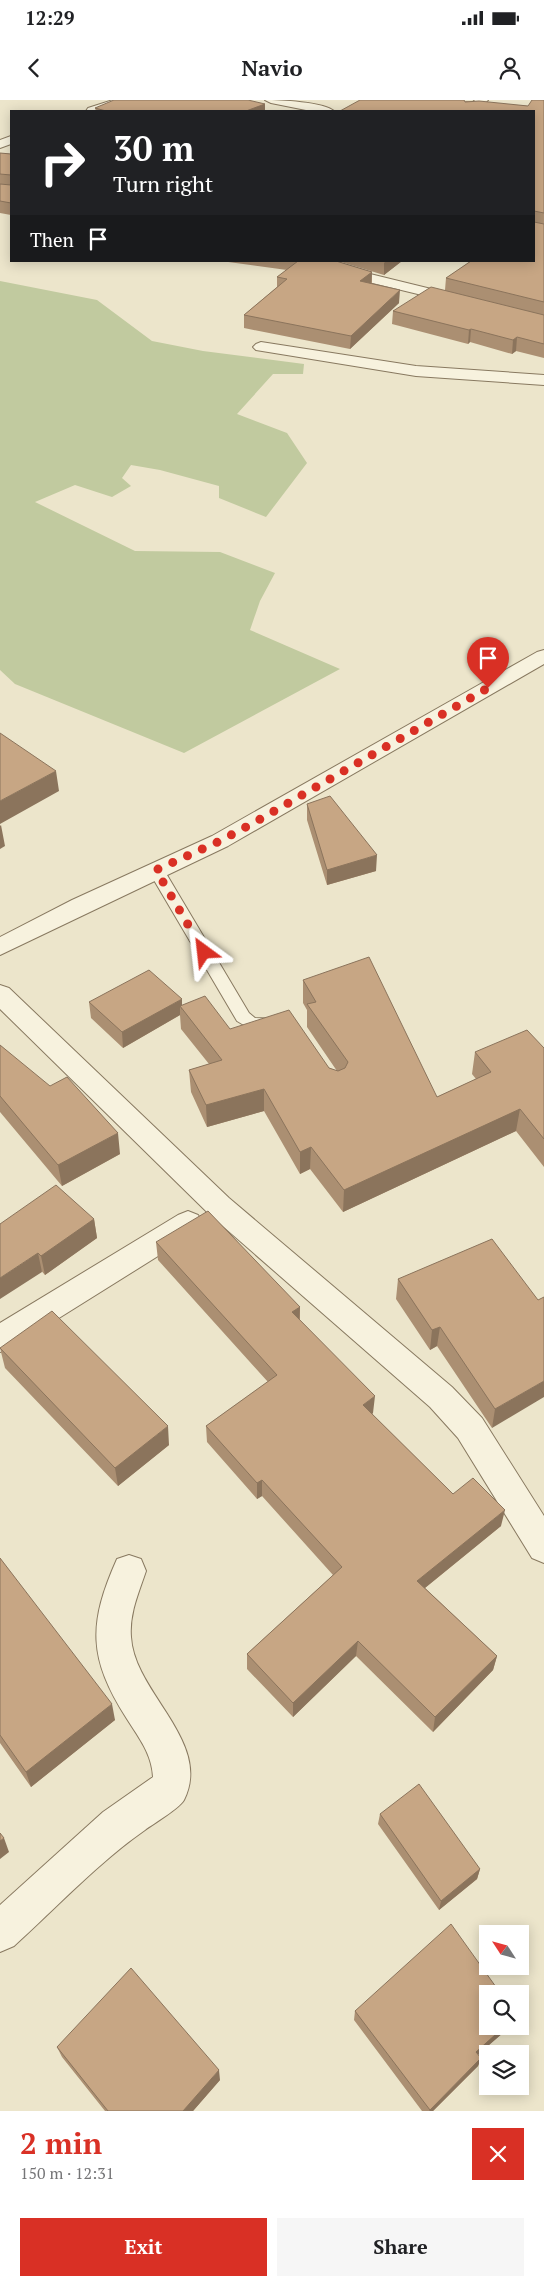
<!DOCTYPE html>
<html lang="en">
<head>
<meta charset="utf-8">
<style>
	:root { --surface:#fff; --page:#f6f6f6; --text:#202124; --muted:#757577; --accent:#d93025 }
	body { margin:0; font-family:"PT Serif",serif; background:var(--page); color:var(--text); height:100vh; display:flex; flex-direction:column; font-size:19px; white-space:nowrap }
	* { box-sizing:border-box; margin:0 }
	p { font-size:16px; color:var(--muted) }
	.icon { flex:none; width:28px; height:28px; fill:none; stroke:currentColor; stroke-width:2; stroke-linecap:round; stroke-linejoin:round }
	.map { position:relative; height:2011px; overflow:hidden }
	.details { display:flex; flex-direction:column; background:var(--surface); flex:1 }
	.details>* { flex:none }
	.hud { position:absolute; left:10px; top:10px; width:525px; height:152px; border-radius:0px; box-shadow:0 2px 12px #0003; background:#202124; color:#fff; overflow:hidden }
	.needle { width:32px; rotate:306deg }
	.controls { position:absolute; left:479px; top:1825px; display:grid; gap:10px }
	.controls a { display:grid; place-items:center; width:50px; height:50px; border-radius:0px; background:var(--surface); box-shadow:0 2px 12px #0003; font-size:25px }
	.pin { position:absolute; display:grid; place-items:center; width:42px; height:42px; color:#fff; margin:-51px -21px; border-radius:50% 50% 50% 0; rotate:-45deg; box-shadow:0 0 5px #0007 }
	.pin .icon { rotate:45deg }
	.me { position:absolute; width:55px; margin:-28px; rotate:330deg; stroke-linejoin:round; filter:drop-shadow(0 0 4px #0008) }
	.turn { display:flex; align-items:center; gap:18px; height:105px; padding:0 20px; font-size:22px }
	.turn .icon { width:65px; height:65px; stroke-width:2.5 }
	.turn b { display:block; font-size:35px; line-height:42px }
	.then { display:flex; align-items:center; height:48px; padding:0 20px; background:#0003; gap:10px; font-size:19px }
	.round { display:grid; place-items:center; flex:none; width:52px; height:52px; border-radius:0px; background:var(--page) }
	.head { display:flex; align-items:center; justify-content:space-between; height:85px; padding:0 20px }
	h1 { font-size:30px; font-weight:800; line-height:38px; color:var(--accent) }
	.action { display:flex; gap:10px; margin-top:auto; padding:10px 20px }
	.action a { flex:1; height:58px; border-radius:0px; background:var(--accent); color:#fff; font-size:20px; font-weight:800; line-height:58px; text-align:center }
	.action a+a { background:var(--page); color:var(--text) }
	.status { display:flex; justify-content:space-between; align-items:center; height:35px; padding:0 25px; background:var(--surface); direction:ltr }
	.status svg { height:14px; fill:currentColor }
	header { display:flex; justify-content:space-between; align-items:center; height:65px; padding:0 20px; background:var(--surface); font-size:22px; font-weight:800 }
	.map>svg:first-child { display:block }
</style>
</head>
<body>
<div class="status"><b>12:29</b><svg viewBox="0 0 49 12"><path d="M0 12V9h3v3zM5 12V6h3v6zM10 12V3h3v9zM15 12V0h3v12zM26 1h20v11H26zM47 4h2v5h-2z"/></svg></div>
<header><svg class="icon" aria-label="back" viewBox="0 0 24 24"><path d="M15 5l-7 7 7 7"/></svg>Navio<svg class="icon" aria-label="person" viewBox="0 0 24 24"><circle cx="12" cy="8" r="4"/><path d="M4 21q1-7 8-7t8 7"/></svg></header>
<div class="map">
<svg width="544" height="2011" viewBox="0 0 544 2011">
	<rect width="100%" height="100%" fill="#ece5cb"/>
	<path fill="#c1ca9f" d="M 0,181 L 97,200 L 152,241 L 203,251 L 304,264 L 303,274 L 273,274 L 237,314 L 287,333 L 307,363 L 266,417 L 219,398 L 219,386 L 160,370 L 131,365 L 122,378 L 131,386 L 112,397 L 75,385 L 35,402 L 135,451 L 220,452 L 275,473 L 260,501 L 250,530 L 340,569 L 184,653 L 15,584 L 0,570 Z"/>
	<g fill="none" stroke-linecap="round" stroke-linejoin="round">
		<defs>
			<path id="service" d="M 156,765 L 161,767 L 164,770 L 249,913 L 255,918 L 278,919 L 280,923 L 278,927 L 252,930 L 237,921 L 148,770 L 151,767 Z"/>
			<path id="minor" d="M 113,0 L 130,0 L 128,2 L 103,11 L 86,11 L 88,8 Z
				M 265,0 C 280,0 324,2 334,11 L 311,11 L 271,3 Z
				M 475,0 L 488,0 L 477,11 L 464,11 Z
				M 11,36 L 11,44 L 0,48 L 0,40 Z
				M 324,161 L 338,161 L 340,164 L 366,173 L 464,197 L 466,200 L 459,204 L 356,179 L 329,170 Z
				M 261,242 L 416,266 L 544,275 L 544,285 L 416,276 L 256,250 L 253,247 L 256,244 Z
				M 544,550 L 544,564 L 228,746 L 0,855 L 0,837 L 72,800 L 212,736 L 537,552 Z
				M 0,885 L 9,888 L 229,1098 L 452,1287 L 482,1318 L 544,1416 L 544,1463 L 532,1458 L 458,1338 L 430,1307 L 209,1114 L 0,909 Z
				M 188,1111 L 198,1115 L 203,1123 L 198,1131 L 11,1248 L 0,1252 L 0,1223 L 178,1115 Z
				M 129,1455 L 141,1459 L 146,1471 C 139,1492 129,1514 131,1537 C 134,1593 213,1642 184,1700 C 179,1709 154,1723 145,1730 C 99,1762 56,1808 14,1846 L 0,1852 L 0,1805 L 103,1712 L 153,1677 C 152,1654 139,1638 127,1619 C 88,1558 88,1524 117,1459 Z"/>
		</defs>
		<use href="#service" stroke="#887960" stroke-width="2"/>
		<use href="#minor" stroke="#887960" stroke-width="2"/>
		<use href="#service" fill="#f7f2de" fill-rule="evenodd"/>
		<use href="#minor" fill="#f7f2de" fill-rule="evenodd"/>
	</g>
	<path fill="#ab8f72" d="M 544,0 L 544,258 L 516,251 L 512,254 L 470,242 L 468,244 L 392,224 L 393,211 L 445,190 L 446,178 L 470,162 L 466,161 L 534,161 L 465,1 L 528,6 Z
		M 265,4 L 265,11 L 96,11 L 95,8 Z
		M 0,53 L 11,54 L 11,115 L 0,113 Z
		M 221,161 L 336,161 L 372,172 L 372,184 L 399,203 L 350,249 L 244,228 L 244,215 L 277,187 L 277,177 L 287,170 Z
		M 340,161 L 402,161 L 384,175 L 341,162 Z
		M 307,704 L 376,771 L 327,785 L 307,720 Z
		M 303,880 L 437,997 L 476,979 L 472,974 L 475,952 L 544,948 L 544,1067 L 516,1031 L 343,1112 L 310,1069 L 300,1074 L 264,1011 L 207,1027 L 191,992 L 189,970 L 209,964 L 181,929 L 180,915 L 123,948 L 91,918 L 89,902 L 182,905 L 230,929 L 337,971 L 307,927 L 307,910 L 303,903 Z
		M 0,945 L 120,1054 L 62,1086 L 0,1012 Z
		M 94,1119 L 97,1138 L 45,1175 L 0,1124 Z
		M 156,1142 L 300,1207 L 300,1220 L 373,1313 L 372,1314 L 453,1394 L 501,1426 L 425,1488 L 497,1556 L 493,1570 L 433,1632 L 356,1556 L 293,1617 L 247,1569 L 247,1554 L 333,1475 L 262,1396 L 257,1399 L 207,1342 L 206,1326 L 268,1282 L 158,1160 Z
		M 398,1179 L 538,1200 L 492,1328 L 437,1246 L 430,1250 L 396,1199 Z
		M 0,1248 L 169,1345 L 118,1386 L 5,1268 Z
		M 0,1458 L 115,1620 L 31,1687 L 0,1643 Z
		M 380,1714 L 480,1769 L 477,1779 L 439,1810 L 378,1724 Z
		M 355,1911 L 488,1926 L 511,1926 L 478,1954 L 481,1958 L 478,1966 L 433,2011 L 422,2011 L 354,1920 Z
		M 57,1947 L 220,1980 L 193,2011 L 105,2011 L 62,1957 Z"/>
	<path fill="#8b745c" d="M 265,4 L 265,11 L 246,11 Z
		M 386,161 L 402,161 L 384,175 L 384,163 Z
		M 372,172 L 371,185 L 360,181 Z
		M 400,190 L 399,203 L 350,249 L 351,236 Z
		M 471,229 L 470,242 L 468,244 L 469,230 Z
		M 517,237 L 516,251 L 512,254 L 513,240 Z
		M 56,671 L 59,691 L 0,724 L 0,701 Z
		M 1,725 L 5,746 L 0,749 L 0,726 Z
		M 377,755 L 376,771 L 327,785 L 327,770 Z
		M 182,899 L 182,910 L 180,906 L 180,915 L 123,948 L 122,932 Z
		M 264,989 L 264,1011 L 207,1027 L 206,1005 Z
		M 520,1009 L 516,1031 L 343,1112 L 344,1090 Z
		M 118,1033 L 120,1054 L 62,1086 L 58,1065 Z
		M 311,1047 L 310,1069 L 300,1074 L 300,1052 Z
		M 94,1119 L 97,1138 L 45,1175 L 41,1156 Z
		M 38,1153 L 42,1172 L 0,1199 L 0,1178 Z
		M 300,1207 L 299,1225 L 292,1212 Z
		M 440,1227 L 437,1246 L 430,1250 L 432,1230 Z
		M 544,1281 L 544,1297 L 492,1328 L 495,1309 Z
		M 375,1296 L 373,1313 L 362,1322 L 363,1305 Z
		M 168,1326 L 169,1345 L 118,1386 L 115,1368 Z
		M 262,1380 L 262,1396 L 257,1399 L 257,1383 Z
		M 505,1410 L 501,1426 L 415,1496 L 417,1481 Z
		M 358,1541 L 356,1556 L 293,1617 L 293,1603 Z
		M 497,1556 L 493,1570 L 433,1632 L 435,1617 Z
		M 112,1604 L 115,1620 L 31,1687 L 26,1672 Z
		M 4,1738 L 9,1752 L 0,1759 L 0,1741 Z
		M 480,1769 L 477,1779 L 439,1810 L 441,1801 Z
		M 505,1926 L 511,1926 L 473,1959 L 476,1952 Z
		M 481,1958 L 478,1966 L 433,2011 L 429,2011 Z
		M 219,1970 L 220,1980 L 193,2011 L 183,2011 Z"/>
	<path fill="#c7a684" stroke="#8b745c" d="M 114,0 L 248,0 L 265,4 L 246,11 L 106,11 L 95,8 Z
		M 360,0 L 464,0 L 465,2 L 479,1 L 528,6 L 532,0 L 544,0 L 544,113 L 534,111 L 534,122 L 544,124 L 544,202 L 446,178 L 471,161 L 534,161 L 534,11 L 340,11 Z
		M 0,53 L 11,54 L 11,103 L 0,101 L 0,84 L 11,85 L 11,75 L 0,74 Z
		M 298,161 L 336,161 L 372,172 L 360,181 L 400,190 L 351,236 L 244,215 L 287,179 L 277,177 Z
		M 431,187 L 544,215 L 544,244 L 517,237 L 513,240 L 471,229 L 469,230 L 393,211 Z
		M 0,633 L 56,671 L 0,701 Z
		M 330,696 L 377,755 L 327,770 L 307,704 Z
		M 369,857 L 437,997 L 491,972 L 475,952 L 527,930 L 544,948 L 544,1039 L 520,1009 L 344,1090 L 311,1047 L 300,1052 L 264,989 L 206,1005 L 189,970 L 222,960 L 180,906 L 205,896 L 230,929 L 289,910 L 329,968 L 338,971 L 345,968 L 348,962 L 307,904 L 316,902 L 303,880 Z
		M 149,870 L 182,899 L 122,932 L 89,902 Z
		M 0,945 L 50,986 L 67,977 L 118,1033 L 58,1065 L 0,996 Z
		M 56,1085 L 94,1119 L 41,1156 L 38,1153 L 0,1178 L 0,1124 Z
		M 208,1111 L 300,1207 L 292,1212 L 375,1296 L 363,1305 L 453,1394 L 473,1378 L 505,1410 L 417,1481 L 497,1556 L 435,1617 L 358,1541 L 293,1603 L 247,1554 L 342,1467 L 262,1380 L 257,1383 L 206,1326 L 277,1275 L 156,1142 Z
		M 492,1139 L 538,1200 L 544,1197 L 544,1281 L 495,1309 L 440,1227 L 432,1230 L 398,1179 Z
		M 52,1211 L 168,1326 L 115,1368 L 0,1248 Z
		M 0,1458 L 112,1604 L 26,1672 L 0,1635 Z
		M 419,1684 L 480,1769 L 441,1801 L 380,1714 Z
		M 0,1733 L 4,1738 L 0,1741 Z
		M 451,1824 L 501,1894 L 488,1894 L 488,1926 L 505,1926 L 476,1952 L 481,1958 L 430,2010 L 355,1911 Z
		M 131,1868 L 219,1970 L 183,2011 L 108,2011 L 57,1947 Z"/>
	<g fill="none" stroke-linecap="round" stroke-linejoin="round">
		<path stroke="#d93025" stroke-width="9" stroke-dasharray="0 16.2" d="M 204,852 L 156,770 L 220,741 L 257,721 L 488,588"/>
	</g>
</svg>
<div class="controls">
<a><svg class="needle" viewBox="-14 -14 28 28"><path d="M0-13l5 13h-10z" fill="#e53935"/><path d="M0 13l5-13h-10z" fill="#757577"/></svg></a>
<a><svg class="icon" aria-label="search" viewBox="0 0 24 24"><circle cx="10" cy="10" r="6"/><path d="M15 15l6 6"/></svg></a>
<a><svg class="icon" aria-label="layers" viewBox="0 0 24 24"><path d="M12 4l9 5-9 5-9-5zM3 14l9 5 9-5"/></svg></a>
</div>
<div class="pin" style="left:488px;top:588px;background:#d93025"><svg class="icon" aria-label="arrive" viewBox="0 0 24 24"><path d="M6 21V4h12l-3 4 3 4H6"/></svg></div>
<svg class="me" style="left:204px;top:852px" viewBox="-20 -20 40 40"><path d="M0-17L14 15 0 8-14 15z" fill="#d93025" stroke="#fff" stroke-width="4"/></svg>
<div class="hud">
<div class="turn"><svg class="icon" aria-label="right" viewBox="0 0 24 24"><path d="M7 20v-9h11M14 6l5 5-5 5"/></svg><div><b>30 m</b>Turn right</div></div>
<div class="then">Then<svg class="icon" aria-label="arrive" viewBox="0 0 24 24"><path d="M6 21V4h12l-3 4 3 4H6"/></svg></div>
</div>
</div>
<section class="details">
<div class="head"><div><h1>2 min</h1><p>150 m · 12:31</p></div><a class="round" style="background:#d93025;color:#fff"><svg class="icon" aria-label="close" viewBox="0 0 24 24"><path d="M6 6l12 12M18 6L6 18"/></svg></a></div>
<div class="action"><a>Exit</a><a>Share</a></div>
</section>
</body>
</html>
